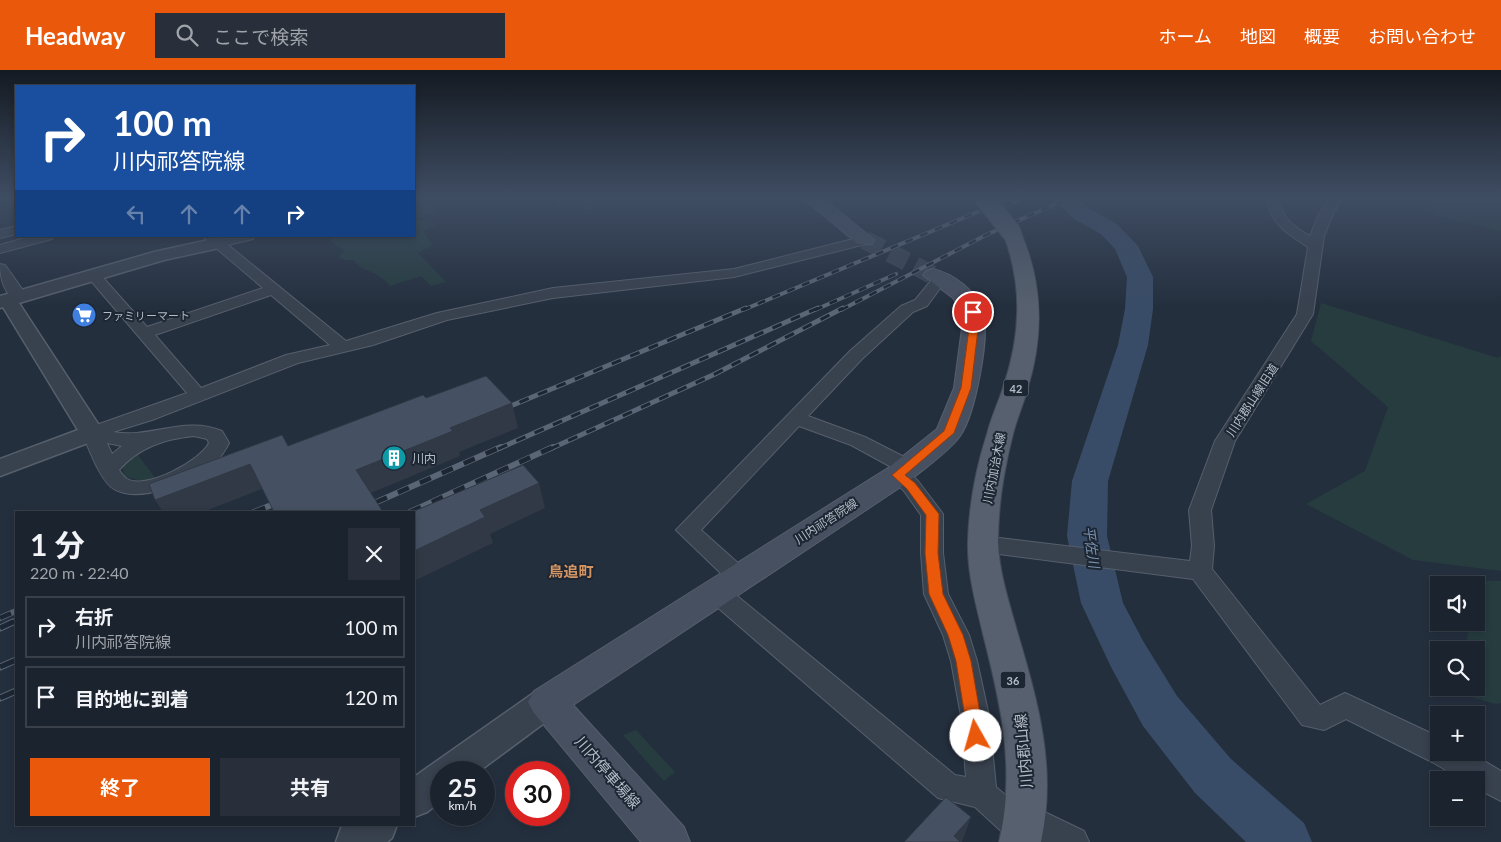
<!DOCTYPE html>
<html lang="ja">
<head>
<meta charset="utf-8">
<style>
	:root { --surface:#1b232e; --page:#282f3a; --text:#f1f3f6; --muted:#a0a4aa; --line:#39404a; --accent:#ea580c }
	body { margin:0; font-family:Lato,"Noto Sans JP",sans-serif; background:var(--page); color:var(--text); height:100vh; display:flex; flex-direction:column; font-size:19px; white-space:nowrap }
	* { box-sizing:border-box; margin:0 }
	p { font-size:16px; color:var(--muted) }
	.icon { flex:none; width:28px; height:28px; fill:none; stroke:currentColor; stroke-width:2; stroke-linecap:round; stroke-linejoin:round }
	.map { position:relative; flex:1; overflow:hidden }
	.side { position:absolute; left:15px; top:441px; width:400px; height:315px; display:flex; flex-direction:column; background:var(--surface); border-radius:0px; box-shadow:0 2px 8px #0003,0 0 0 1px var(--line) }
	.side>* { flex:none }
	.hud { position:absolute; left:15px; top:15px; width:400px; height:152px; border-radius:0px; box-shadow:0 2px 8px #0003,0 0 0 1px var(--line); background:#1a4fa0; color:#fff; overflow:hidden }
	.tools { position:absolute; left:1430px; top:506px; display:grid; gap:10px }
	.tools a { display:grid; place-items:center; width:55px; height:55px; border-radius:0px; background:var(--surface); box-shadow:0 2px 8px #0003,0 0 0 1px var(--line); font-size:25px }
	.speed { position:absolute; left:430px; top:691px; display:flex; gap:10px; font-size:25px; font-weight:700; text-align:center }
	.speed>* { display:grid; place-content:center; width:65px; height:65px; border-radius:50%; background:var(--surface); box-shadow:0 2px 8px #0003,0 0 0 1px var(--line); line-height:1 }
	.speed small { font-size:12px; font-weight:400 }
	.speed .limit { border:8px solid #d22; background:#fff; color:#111 }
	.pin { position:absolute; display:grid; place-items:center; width:42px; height:42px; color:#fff; margin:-21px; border:2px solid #fff; border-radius:50%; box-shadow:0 1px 5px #0007 }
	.me { position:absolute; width:55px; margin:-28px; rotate:353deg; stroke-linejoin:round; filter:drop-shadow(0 0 4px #0008) }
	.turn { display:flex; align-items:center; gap:18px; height:105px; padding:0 15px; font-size:22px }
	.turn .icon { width:65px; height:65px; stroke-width:2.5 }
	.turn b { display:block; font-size:35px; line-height:42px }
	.lanes { display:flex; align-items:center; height:48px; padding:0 15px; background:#0003; justify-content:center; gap:25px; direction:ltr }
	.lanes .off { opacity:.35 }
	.round { display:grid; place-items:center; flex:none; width:52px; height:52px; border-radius:0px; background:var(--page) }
	.overview { display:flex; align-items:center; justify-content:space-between; height:85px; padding:0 15px }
	h1 { font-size:30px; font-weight:700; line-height:38px }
	.button { display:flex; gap:10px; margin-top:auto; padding:10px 15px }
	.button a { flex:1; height:58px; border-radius:0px; background:var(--accent); color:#fff; font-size:20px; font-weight:700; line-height:58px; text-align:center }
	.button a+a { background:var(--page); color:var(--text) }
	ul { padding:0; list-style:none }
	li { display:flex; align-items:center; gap:15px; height:62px; margin:0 10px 8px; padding:0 5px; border:2px solid var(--line); border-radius:0px }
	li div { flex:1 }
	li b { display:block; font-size:19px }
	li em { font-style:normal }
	header { display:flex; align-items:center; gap:30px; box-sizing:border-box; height:70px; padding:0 25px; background:var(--accent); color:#fff }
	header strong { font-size:24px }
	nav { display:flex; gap:28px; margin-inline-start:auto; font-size:18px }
	.search { width:350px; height:45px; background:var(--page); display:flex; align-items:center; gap:12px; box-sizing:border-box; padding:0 18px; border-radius:0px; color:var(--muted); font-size:19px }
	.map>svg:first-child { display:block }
</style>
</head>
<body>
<header>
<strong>Headway</strong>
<div class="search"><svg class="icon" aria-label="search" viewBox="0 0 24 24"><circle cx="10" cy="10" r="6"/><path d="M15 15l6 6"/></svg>ここで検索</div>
<nav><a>ホーム</a><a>地図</a><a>概要</a><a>お問い合わせ</a></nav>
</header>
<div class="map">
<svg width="1501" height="772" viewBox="0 0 1501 772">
	<rect width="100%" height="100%" fill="#242f3e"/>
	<path fill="#263c3f" d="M 570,128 L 590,128 L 596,139 L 587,140 L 584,136 L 559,138 L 556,131 Z
		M 1418,128 L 1501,128 L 1501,161 L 1436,146 Z
		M 432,134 L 435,142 L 417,149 L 420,151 L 428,149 L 435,156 L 423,161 L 433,175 L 418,183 L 446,212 L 431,216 L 421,206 L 390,216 C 376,199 368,205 353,190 L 345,190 L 338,187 L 344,180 L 329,170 L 338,166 L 414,166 L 414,137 Z
		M 1321,233 L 1498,288 L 1501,286 L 1501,501 L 1413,490 L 1306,434 L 1365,401 L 1388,337 L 1311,271 Z
		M 135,381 L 156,409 L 143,411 L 125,407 C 119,395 128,389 135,381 Z
		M 1458,510 L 1501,511 L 1501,633 L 1496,634 L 1474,628 L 1472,618 L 1476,618 L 1476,580 L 1466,580 L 1469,553 L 1476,552 L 1476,515 L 1453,515 L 1452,513 Z
		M 636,660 L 675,702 L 664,711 L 623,665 Z"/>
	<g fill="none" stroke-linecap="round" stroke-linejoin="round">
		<path fill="#394c67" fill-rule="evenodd" d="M 1052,128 L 1077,128 L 1090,139 L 1117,154 L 1138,176 L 1153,207 L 1153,239 L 1148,275 L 1108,411 L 1107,466 L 1123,533 L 1143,571 L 1177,626 L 1231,689 L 1304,753 L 1312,772 L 1246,772 L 1195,723 L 1143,656 L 1111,597 L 1081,533 L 1067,466 L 1072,411 L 1118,275 L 1125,239 L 1127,207 L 1115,179 L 1101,164 L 1074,149 Z"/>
		<path stroke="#3a4453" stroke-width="19" stroke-dasharray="19 9" stroke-linecap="butt" d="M 865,170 L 933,205"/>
		<defs>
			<path id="minor" d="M 1267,128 L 1279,128 C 1281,148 1294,157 1310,166 L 1319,144 L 1330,128 L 1342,128 L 1333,144 L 1324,166 L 1313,244 L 1235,371 L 1211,440 L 1214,476 L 1212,499 L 1320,635 L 1345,623 L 1439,667 L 1439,682 L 1469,682 L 1501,701 L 1501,731 L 1476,718 L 1476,710 L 1463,710 L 1432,692 L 1346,649 L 1324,660 L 1302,655 L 1193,509 L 983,482 L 975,480 L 972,474 L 975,468 L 983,466 L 1190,491 L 1192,476 L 1189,440 L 1215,371 L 1297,244 L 1308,177 C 1289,165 1269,153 1267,128 Z
				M 16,156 L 16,164 L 0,168 L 0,160 Z
				M 31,166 L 54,166 L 52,169 L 0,183 L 0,175 Z
				M 202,166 L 218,166 L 220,168 L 255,166 L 253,169 L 228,175 L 346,271 L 437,243 L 553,218 L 734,199 L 865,166 L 872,170 L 870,173 L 734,207 L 553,228 L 447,250 L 373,275 L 298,293 L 152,350 L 113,362 C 150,369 185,345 222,361 L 229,373 C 225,381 220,388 213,395 C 194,412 138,434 114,419 C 100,411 89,378 82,363 L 85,359 L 187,323 L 86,205 L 93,201 L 98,202 L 147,257 L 263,218 ZM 271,225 L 330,275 L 286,285 L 201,318 L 155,265 ZM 194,366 L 207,369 L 209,373 C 200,391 146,420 127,409 C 124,407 121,403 119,400 C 139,377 165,369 194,366 ZM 107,373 L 122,376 L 112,384 Z
				M 0,194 L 5,195 L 27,226 L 24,229 L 19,231 C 4,227 0,207 0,194 Z
				M 940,205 L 947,209 L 927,236 L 913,242 L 862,289 L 808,346 L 865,367 L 914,392 L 917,397 L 914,402 L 909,403 L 918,411 L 943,444 L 943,483 L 948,524 L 969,565 L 977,591 L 989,646 L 996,717 L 1018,736 L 1026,733 L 1084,761 L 1089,772 L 1041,772 L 1035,769 L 1033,772 L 1013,772 L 975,737 L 938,728 L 709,530 L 705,523 L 709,516 L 717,514 L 725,516 L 955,705 L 966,707 L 961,646 L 951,591 L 943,565 L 924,524 L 921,483 L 921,445 L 904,421 L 888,405 L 891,400 L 895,399 L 851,375 L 799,356 L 701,460 L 748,502 L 752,508 L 748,514 L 740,517 L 732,514 L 676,460 L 850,281 L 901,236 L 915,230 L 935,206 Z"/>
			<path id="tertiary" d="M 218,168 L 224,169 L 227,173 L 224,177 L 164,190 L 19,233 L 104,363 L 101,368 L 0,406 L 0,389 L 78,360 L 3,237 L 0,238 L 0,226 L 154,182 Z
				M 547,617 L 559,622 L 564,632 L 559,642 L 478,702 L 441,702 L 441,731 L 427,742 L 414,747 L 414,707 L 535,622 Z
				M 346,755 L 397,755 L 392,768 L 387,772 L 336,772 L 341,758 Z"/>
			<path id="secondary" d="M 803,128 L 823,128 L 874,170 L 872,174 L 858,174 Z
				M 933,199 C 954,204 977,221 983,243 C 990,267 975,345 960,366 C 949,382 923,399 908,412 L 573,635 L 684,757 L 690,772 L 641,772 L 534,643 L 528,632 L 534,621 L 888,398 L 937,359 L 954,318 L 963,251 L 962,242 L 953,228 L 923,205 L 926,201 Z"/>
			<path id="primary" d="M 1012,157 L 1019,159 L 1021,163 C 1043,214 1044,264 1028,317 C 1024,333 1017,348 1013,364 C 1004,399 998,436 998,472 C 999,503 1009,532 1017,561 C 1038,632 1057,698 1041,772 L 999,772 C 1016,699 1001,635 983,564 C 976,534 967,503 968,471 C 969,435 976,398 987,364 C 991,348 998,333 1003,318 C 1021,265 1023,215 1003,163 L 1005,159 Z"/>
		</defs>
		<use href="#minor" stroke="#565f6c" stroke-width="2"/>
		<use href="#tertiary" stroke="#565f6c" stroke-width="3"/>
		<use href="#secondary" stroke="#565f6c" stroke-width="2"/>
		<use href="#primary" stroke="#414a57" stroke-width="2"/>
		<use href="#minor" fill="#38414e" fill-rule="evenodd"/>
		<use href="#tertiary" fill="#38414e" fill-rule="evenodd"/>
		<use href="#secondary" fill="#465061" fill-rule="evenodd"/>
		<use href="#primary" fill="#56606e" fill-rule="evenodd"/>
		<defs>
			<path id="rail-far3" d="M 1005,136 L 1023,128
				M 743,240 L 1011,128
				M 815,240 L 896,204
				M 841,240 L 988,164 L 1069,128"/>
			<path id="rail-far2" d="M 501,340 L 746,238
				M 498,379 L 818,238
				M 550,379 L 715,304 L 843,238"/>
			<path id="rail-far1" d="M 254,442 L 284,430
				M 354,442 L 501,377
				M 410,442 L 553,377
				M 0,548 L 16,541
				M 11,553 L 16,551"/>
			<path id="rail" d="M 0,558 L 13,552
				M 0,597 L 16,590
				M 0,628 L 16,621"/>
		</defs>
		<use href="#rail-far3" stroke="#5a6575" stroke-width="4"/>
		<use href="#rail-far2" stroke="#5a6575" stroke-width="5"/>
		<use href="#rail-far1" stroke="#5a6575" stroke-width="6"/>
		<use href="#rail" stroke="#5a6575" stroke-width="7"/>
		<use href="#rail-far3" stroke="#1d2633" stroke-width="2.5" stroke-dasharray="8" stroke-linecap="butt"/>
		<use href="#rail-far2" stroke="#1d2633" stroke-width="3" stroke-dasharray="10" stroke-linecap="butt"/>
		<use href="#rail-far1" stroke="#1d2633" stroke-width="4.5" stroke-dasharray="12" stroke-linecap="butt"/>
		<use href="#rail" stroke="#1d2633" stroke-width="5" stroke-dasharray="16" stroke-linecap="butt"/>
		<defs>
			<path id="primary-bridge" d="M 984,128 L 1012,163"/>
		</defs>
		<use href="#primary-bridge" stroke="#414a57" stroke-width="21" stroke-linecap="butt"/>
		<use href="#primary-bridge" stroke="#56606e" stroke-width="19"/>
	</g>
	<path fill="#303945" d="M 512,333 L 518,358 L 459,382 L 460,386 L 366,425 L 356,400 L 450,358 Z
		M 250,394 L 262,419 L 203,442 L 163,442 L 155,430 Z
		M 539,413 L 545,438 L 490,464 L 493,473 L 414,511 L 414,481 L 480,440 Z
		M 971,747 L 962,772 L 952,772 L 954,766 Z"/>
	<path fill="#455162" stroke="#303945" d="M 486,306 L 512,333 L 450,358 L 453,361 L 356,400 L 383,442 L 274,442 L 250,394 L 155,430 L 149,414 L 282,365 L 288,376 L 423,325 L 426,328 Z
		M 523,395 L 539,413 L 480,440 L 485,447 L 414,481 L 414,442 L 412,442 Z
		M 946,727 L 971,747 L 954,766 L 960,772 L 904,772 Z"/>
	<linearGradient id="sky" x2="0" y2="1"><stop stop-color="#141a22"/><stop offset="0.54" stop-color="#3f4d63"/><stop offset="1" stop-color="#3f4d63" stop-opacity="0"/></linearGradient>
	<rect width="1501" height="236" fill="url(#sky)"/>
	<path fill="#ea580c" stroke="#983908" d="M 973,239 L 978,242 L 979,251 L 971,318 L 954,363 L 905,405 L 915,413 L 939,444 L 938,483 L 943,524 L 963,565 L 971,591 L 984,666 L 982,671 L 976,673 L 971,671 L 968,666 L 956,591 L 948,565 L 929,524 L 925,483 L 926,445 L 907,419 L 892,405 L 944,361 L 961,318 L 970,251 L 969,242 Z"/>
	<defs>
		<symbol id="supermarket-disc" viewBox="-11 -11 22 22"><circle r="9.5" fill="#3f7fe0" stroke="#1d2633"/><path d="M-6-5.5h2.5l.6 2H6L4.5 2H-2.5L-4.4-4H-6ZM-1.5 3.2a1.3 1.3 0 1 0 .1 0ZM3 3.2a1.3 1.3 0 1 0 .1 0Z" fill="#fff"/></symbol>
		<symbol id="building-disc" viewBox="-11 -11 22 22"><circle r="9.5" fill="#0f9aa8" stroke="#1d2633"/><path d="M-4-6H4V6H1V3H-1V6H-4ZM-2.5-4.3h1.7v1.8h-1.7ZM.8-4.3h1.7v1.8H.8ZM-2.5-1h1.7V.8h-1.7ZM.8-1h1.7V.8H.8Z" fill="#fff"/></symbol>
	</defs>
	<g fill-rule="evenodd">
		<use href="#supermarket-disc" x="70" y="231" width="28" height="28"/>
		<use href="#building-disc" x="380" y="374" width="28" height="28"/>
	</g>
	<g text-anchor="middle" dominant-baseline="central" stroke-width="4" stroke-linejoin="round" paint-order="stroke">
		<g font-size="11" fill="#b4bcc9" stroke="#1d2633" text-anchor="start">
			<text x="102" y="245">ファミリーマート</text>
		</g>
		<g fill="#1d2633" stroke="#878f9c" stroke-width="1">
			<rect x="1003.5" y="309.5" width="25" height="17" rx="4"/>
			<rect x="1000.5" y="601.5" width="25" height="17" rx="4"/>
		</g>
		<g font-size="11" font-weight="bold" fill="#b4bcc9">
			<text x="1016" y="318">42</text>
			<text x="1013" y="610">36</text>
		</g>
		<g font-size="12" fill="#b4bcc9" stroke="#1d2633">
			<text transform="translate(1252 330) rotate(-57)">川内郡山線旧道</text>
			<text transform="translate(994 398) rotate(-79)">川内加治木線</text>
			<text transform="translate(826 451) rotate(-33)">川内祁答院線</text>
		</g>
		<g font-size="12" fill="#b4bcc9" stroke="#1d2633" text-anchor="start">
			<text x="412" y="388">川内</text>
		</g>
		<g font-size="14" font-style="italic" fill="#7c92b1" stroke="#1d2633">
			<text transform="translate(1092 477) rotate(82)">平佐川</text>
		</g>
		<g font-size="15" font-weight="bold" fill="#d59563" stroke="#1d2633">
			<text x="571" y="501">鳥追町</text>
		</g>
		<g font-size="15" fill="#b4bcc9" stroke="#1d2633">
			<text transform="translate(1023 681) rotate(-95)">川内郡山線</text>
			<text transform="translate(608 702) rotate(49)">川内停車場線</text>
		</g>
	</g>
</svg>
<div class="tools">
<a><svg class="icon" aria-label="sound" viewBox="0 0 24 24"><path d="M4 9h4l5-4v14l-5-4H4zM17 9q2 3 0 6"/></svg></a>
<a><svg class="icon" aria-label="search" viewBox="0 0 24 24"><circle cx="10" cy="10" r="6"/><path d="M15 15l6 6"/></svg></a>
<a>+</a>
<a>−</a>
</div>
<div class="speed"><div>25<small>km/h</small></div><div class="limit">30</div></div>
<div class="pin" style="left:973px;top:242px;background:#d93025"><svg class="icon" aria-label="arrive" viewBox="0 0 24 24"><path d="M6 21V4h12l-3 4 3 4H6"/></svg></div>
<svg class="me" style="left:976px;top:666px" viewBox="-20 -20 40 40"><circle r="19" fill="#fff"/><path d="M0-13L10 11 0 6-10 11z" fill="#ea580c"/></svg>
<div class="hud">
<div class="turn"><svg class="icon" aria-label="right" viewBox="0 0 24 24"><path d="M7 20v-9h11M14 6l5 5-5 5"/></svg><div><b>100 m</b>川内祁答院線</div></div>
<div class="lanes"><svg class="icon off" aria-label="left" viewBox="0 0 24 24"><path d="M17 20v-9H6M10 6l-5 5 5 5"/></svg><svg class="icon off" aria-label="ahead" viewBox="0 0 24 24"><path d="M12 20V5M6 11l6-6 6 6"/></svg><svg class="icon off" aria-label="ahead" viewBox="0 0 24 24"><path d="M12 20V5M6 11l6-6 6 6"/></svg><svg class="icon" aria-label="right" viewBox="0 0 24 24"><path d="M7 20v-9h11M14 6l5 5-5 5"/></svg></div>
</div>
<section class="side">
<div class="overview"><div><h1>1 分</h1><p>220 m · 22:40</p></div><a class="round"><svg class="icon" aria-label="close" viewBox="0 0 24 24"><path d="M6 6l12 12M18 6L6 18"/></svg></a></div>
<ul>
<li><svg class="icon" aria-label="right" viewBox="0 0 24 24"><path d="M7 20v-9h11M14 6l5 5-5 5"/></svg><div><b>右折</b><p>川内祁答院線</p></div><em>100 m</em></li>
<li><svg class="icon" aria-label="arrive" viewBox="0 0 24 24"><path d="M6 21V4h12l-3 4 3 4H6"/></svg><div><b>目的地に到着</b></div><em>120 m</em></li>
</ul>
<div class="button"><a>終了</a><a>共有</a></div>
</section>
</div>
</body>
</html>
